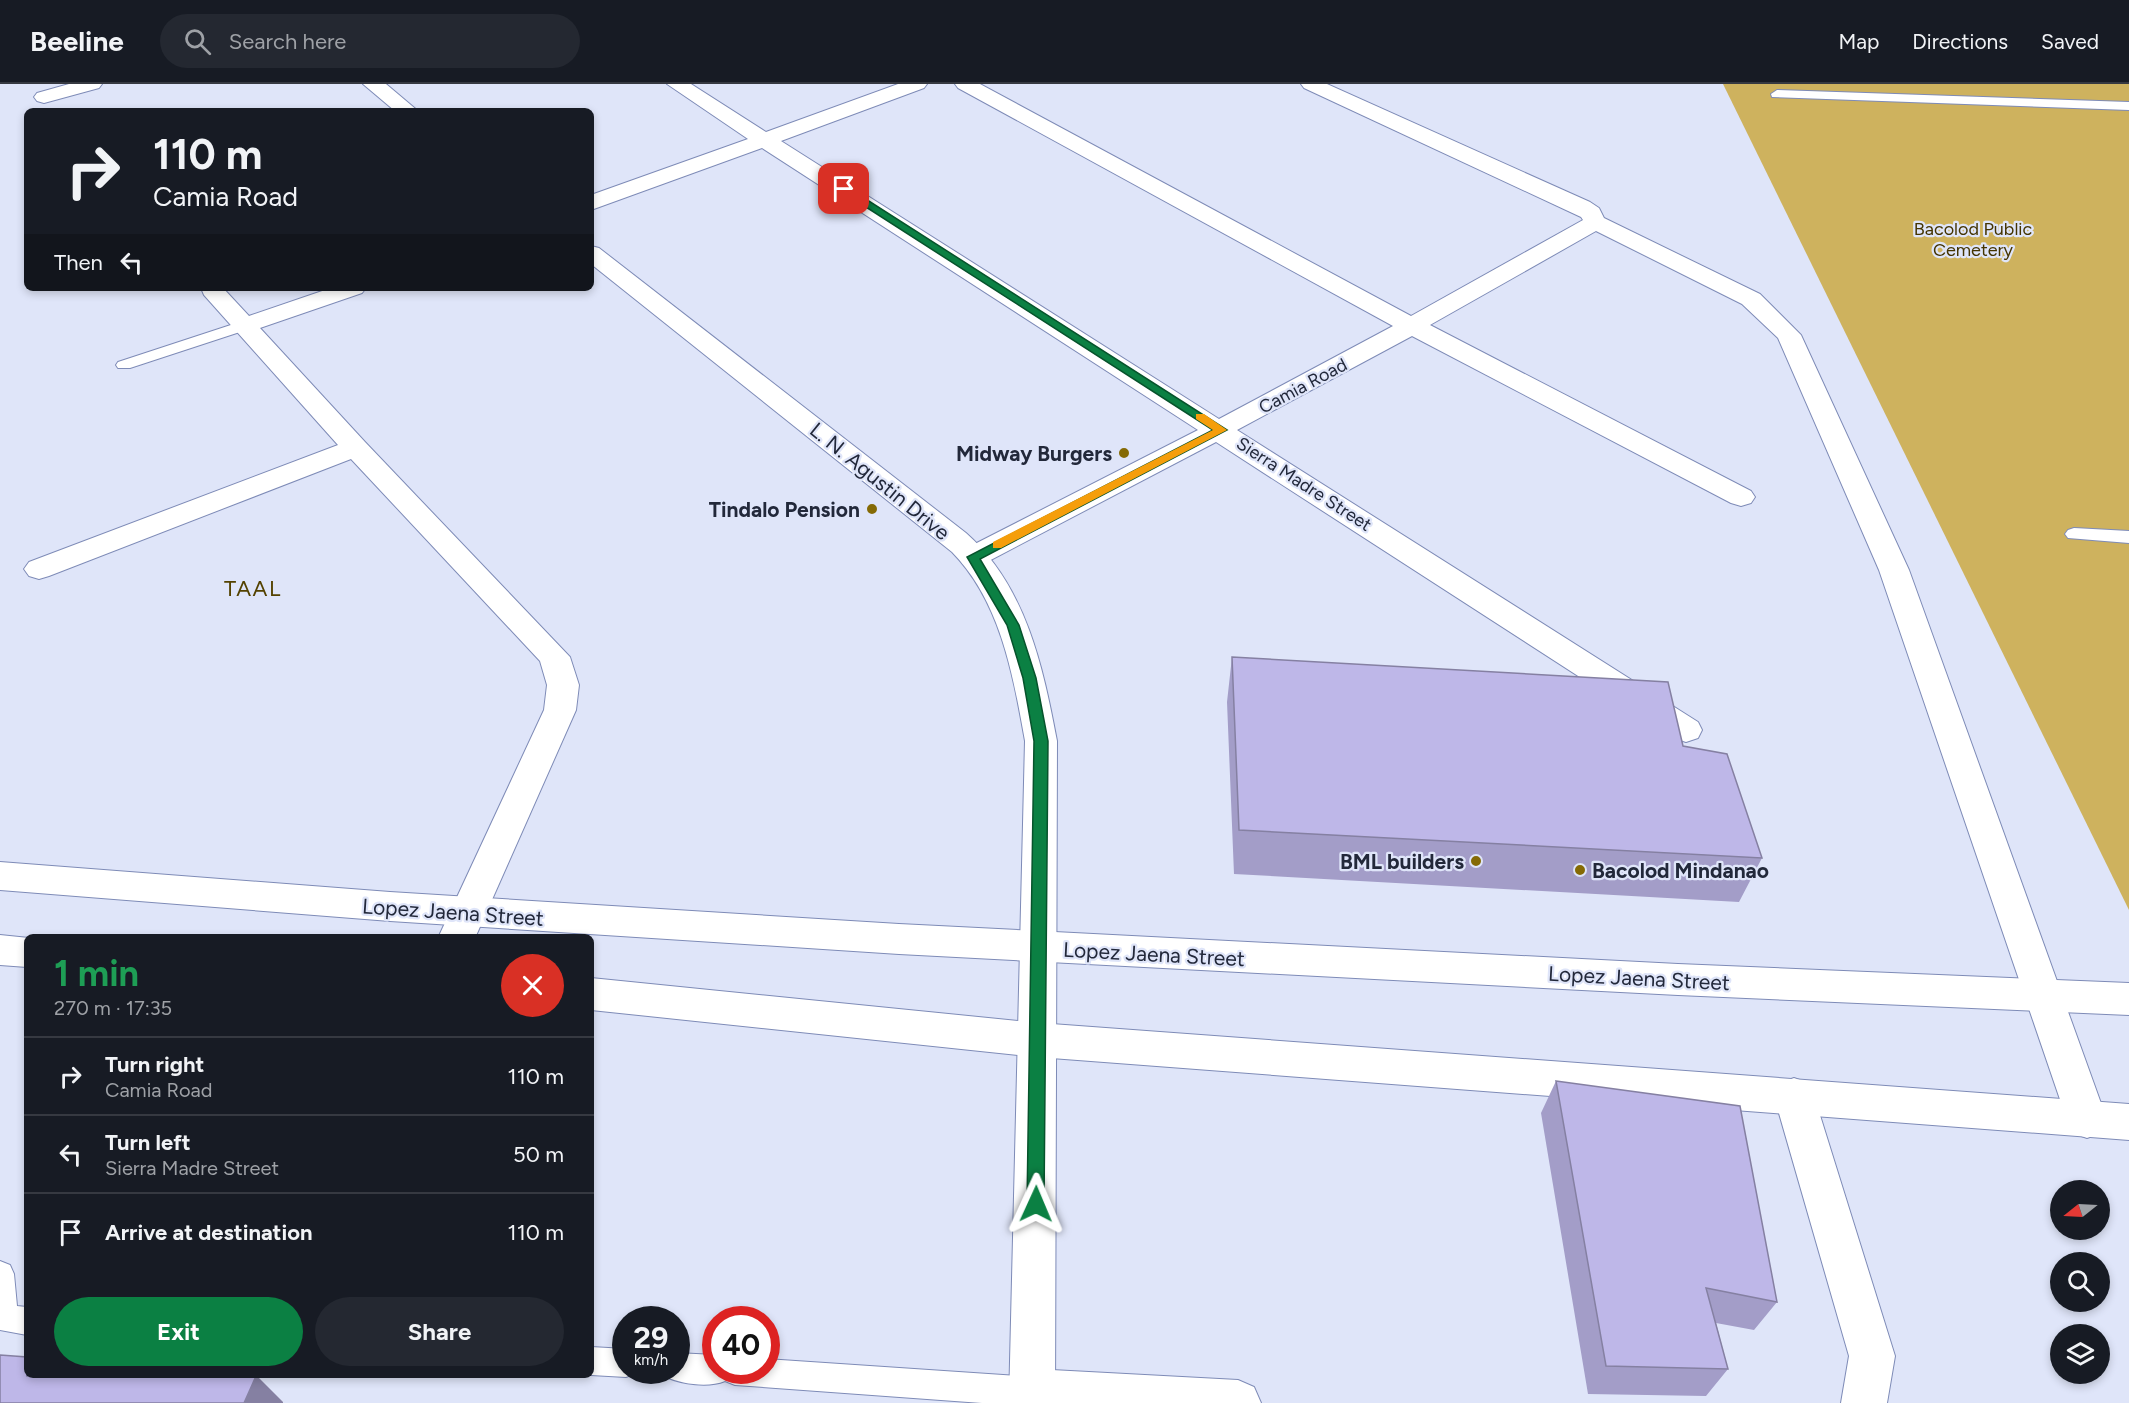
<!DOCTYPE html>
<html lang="en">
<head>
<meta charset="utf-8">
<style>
	:root { --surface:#171b24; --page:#242831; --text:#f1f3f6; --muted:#9ea1a6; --line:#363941; --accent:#0b8043 }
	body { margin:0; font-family:Figtree,sans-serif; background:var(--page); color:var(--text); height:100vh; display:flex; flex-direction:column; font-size:22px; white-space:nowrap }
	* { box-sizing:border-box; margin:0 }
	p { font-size:20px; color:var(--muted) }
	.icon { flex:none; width:33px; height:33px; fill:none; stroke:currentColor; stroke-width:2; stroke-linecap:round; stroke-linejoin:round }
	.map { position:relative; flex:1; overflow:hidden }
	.side { position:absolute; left:24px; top:850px; width:570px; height:444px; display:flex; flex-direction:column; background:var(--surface); border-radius:9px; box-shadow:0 3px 9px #0003 }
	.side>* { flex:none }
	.top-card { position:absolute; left:24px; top:24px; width:570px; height:183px; border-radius:9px; box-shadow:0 3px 9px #0003; background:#171b24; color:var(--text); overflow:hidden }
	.needle { width:39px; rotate:252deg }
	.controls { position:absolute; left:2050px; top:1096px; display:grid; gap:12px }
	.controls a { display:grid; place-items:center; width:60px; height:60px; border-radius:50%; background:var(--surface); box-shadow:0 3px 9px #0003; font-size:30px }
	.speed { position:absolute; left:612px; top:1222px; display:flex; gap:12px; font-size:30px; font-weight:700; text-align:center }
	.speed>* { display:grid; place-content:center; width:78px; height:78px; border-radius:50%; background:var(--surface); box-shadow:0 3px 9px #0003; line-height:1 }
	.speed small { font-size:15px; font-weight:400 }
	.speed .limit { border:9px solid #d22; background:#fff; color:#111 }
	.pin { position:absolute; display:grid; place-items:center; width:51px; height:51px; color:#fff; margin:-26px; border-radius:12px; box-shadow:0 3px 9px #0006 }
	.me { position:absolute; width:66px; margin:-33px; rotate:1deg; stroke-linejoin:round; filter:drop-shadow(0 0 4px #0008) }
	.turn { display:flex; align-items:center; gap:21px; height:126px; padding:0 30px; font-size:27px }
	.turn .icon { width:78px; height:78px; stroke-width:2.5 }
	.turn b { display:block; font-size:42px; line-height:51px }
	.then { display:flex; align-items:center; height:57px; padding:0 30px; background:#0003; gap:12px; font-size:22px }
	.round { display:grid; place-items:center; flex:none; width:63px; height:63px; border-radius:32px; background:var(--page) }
	.overview { display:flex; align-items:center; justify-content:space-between; height:102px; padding:0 30px }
	h1 { font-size:36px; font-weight:700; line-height:45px; color:#1e9e55 }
	.cta { display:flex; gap:12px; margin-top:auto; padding:12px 30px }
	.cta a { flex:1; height:69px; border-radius:36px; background:var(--accent); color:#fff; font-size:24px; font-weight:700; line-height:69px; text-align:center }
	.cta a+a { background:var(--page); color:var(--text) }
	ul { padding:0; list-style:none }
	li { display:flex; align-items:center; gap:18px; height:78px; padding:0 30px; border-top:2px solid var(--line) }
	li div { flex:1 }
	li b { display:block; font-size:22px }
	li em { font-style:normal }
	header { display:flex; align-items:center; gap:36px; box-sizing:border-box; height:84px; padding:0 30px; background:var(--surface); border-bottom:2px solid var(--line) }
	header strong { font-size:28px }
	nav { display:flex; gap:33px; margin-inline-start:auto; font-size:21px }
	.search { width:420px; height:54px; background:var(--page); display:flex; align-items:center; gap:15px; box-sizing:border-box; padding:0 21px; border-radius:33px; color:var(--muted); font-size:22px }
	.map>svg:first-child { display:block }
</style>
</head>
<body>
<header>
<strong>Beeline</strong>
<div class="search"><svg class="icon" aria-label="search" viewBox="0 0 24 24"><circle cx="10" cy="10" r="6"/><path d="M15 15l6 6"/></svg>Search here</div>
<nav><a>Map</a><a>Directions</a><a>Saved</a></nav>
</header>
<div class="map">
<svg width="2129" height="1319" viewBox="0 0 2129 1319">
	<rect width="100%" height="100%" fill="#dfe5f9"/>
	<path fill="#ceb25e" d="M 1723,0 L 2129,0 L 2129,826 Z"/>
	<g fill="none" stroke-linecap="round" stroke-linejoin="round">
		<defs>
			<path id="service" d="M 1777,6 L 2129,18 L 2129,26 L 1772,13 L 1771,10 Z
				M 243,237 L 251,242 L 249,245 L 130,284 L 118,284 L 116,281 L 118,278 Z
				M 2074,444 L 2129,447 L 2129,459 L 2068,454 L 2065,450 L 2068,446 Z
				M 0,1177 L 10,1181 L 14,1190 L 17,1222 L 27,1223 L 27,1251 L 0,1246 Z
				M 591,1263 L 626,1265 L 626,1287 L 637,1287 L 636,1289 L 626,1293 L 591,1291 Z
				M 676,1269 L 716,1271 L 716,1287 L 766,1287 L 766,1275 L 1033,1293 L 1043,1298 L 1048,1308 L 1042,1319 L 982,1319 L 735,1301 L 725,1297 C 708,1304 682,1300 666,1293 L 663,1287 L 676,1287 Z"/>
			<path id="minor" d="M 69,0 L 102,0 L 99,4 L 44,19 L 37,17 L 34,13 L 37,9 Z
				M 667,0 L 691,0 L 766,48 L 898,0 L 927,0 L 924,4 L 781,57 L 1219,335 L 1393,242 L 958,4 L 955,0 L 980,0 L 1411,232 L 1583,136 L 1581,133 L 1304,4 L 1301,0 L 1327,0 L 1590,118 L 1599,124 L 1604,134 L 1760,210 L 1801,251 L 1909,486 L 2107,1036 L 2101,1049 L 2087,1054 L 2073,1049 L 2067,1036 L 1879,486 L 1778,254 L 1742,220 L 1596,147 L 1430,241 L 1751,407 L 1755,413 L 1751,419 L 1741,422 L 1731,419 L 1412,252 L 1237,346 L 1698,638 L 1702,646 L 1698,654 L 1686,658 L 1674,654 L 1216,358 L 983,480 L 973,482 L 963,480 L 958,473 L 963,466 L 1198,346 L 762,64 L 591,126 L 591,111 L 748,55 Z
				M 201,204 L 223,204 L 249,232 L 331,204 L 366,204 L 362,209 L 260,244 L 365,358 L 570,573 L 579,601 L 576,626 L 475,854 L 438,854 L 544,626 L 547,601 L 540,577 L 351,375 L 49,492 L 39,495 L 29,492 L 24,485 L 29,478 L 338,361 L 204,211 Z
				M 1794,994 L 1808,999 L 1814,1012 L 1895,1272 L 1887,1319 L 1841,1319 L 1849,1272 L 1774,1012 L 1780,999 Z
				M 1033,1285 L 1238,1296 L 1254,1303 L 1261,1319 L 1015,1319 L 1010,1308 L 1017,1292 Z"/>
			<path id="tertiary" d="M 363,0 L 386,0 L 418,27 L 395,27 Z
				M 591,162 L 599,164 L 966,449 C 1026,502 1043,583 1057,657 L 1055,1319 L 1009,1319 L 1025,657 C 1013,591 1001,518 952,468 L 591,180 Z"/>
			<path id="secondary" d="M 0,778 L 390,808 L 899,840 L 1678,880 L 2129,899 L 2129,931 L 1678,911 L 899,870 L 390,837 L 0,806 Z
				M 0,851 L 29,854 L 27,854 L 27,883 L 0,881 Z
				M 591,894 L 1038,939 L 2129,1020 L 2129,1056 L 1038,973 L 591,926 Z"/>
		</defs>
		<use href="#service" stroke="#7e8bb7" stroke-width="2"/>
		<use href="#minor" stroke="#7e8bb7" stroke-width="2"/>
		<use href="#tertiary" stroke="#7e8bb7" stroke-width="2"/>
		<use href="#secondary" stroke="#7e8bb7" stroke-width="2"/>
		<use href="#service" fill="#fff" fill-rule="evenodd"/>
		<use href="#minor" fill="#fff" fill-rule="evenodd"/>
		<use href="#tertiary" fill="#fff" fill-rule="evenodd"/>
		<use href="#secondary" fill="#fff" fill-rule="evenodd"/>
	</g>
	<path fill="#a39dc8" d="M 1232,573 L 1683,662 L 1762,774 L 1739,818 L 1234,790 L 1227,618 Z
		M 1556,997 L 1777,1218 L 1754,1246 L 1716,1239 L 1728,1285 L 1706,1312 L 1588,1310 L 1541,1029 Z"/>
	<path fill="#8580a2" d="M 256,1292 L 257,1292 L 283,1318 L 283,1319 L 244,1319 Z"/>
	<path fill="#beb7e8" stroke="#8580a2" stroke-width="1.5" d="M 1232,573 L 1668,598 L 1683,662 L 1727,670 L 1762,774 L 1239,746 Z
		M 1556,997 L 1740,1022 L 1777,1218 L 1706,1204 L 1728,1285 L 1606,1282 Z
		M 0,1271 L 27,1273 L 27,1292 L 256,1292 L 244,1319 L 0,1319 Z"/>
	<path fill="#0b8043" stroke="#07532c" stroke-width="1.5" d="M 841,103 L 847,103 L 1227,346 L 980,475 L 1019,541 L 1036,594 L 1048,657 L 1044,1120 L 1042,1126 L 1036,1128 L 1030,1126 L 1027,1120 L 1034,657 L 1023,594 L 1007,541 L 967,473 L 1213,346 L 841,107 Z"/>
	<path fill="#f59e0b" d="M 1196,330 L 1204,330 L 1227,346 L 1001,464 L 993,464 L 993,458 L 1213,346 L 1196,335 Z"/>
	<g fill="#856a05" stroke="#dfe5f9" stroke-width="2">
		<circle cx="1124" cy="369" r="6"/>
		<circle cx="872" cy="425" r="6"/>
		<circle cx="1476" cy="777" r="6"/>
		<circle cx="1580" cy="786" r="6"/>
	</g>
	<g text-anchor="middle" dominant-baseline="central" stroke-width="4.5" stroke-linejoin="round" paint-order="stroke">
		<g font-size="18" fill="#443400" stroke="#dfe5f9">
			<text x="1973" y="145">Bacolod Public<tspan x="1973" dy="21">Cemetery</tspan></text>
		</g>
		<g font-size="18" fill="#22283a" stroke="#dfe5f9">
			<text transform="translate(1303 302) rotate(-28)">Camia Road</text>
			<text transform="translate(1304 400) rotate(33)">Sierra Madre Street</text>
		</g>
		<g font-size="21" font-weight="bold" fill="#22283a" stroke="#dfe5f9" text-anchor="end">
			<text x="1112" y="369">Midway Burgers</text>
			<text x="860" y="425">Tindalo Pension</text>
			<text x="1464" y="777">BML builders</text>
			<text x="1592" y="786" text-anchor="start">Bacolod Mindanao</text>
		</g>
		<g font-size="21" fill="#22283a" stroke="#dfe5f9">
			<text transform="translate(880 397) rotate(39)">L. N. Agustin Drive</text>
			<text transform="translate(453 828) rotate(4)">Lopez Jaena Street</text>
			<text transform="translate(1154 870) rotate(3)">Lopez Jaena Street</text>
			<text transform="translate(1639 894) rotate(3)">Lopez Jaena Street</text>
		</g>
		<g font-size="22" letter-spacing="1.5" fill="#544200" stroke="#dfe5f9">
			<text x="253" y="504">TAAL</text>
		</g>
	</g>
</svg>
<div class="controls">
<a><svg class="needle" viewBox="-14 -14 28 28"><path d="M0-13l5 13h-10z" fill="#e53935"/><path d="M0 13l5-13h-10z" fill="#9ea1a6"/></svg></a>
<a><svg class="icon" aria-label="search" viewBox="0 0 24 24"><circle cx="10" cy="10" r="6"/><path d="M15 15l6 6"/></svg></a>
<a><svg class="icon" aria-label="layers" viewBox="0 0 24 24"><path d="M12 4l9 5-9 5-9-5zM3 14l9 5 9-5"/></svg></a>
</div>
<div class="speed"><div>29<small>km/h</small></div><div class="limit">40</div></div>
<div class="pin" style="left:844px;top:105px;background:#d93025"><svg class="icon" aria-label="arrive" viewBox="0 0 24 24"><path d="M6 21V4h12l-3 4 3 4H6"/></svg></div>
<svg class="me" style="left:1036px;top:1120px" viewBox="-20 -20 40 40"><path d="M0-17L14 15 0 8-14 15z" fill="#0b8043" stroke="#fff" stroke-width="4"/></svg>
<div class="top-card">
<div class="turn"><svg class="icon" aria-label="right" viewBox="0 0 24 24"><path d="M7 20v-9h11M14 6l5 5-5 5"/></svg><div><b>110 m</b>Camia Road</div></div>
<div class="then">Then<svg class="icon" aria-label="left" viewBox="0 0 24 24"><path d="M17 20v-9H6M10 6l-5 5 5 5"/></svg></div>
</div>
<section class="side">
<div class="overview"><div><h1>1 min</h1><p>270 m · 17:35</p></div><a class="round" style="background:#d93025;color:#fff"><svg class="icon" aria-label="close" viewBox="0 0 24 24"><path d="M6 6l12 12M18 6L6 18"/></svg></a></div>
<ul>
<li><svg class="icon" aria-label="right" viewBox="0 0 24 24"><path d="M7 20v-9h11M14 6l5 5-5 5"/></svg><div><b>Turn right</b><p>Camia Road</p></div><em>110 m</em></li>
<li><svg class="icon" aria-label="left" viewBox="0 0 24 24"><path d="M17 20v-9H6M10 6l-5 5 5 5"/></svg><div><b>Turn left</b><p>Sierra Madre Street</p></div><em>50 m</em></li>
<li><svg class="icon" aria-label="arrive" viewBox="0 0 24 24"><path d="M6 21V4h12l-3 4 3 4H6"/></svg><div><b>Arrive at destination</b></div><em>110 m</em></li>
</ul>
<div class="cta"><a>Exit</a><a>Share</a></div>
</section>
</div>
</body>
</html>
